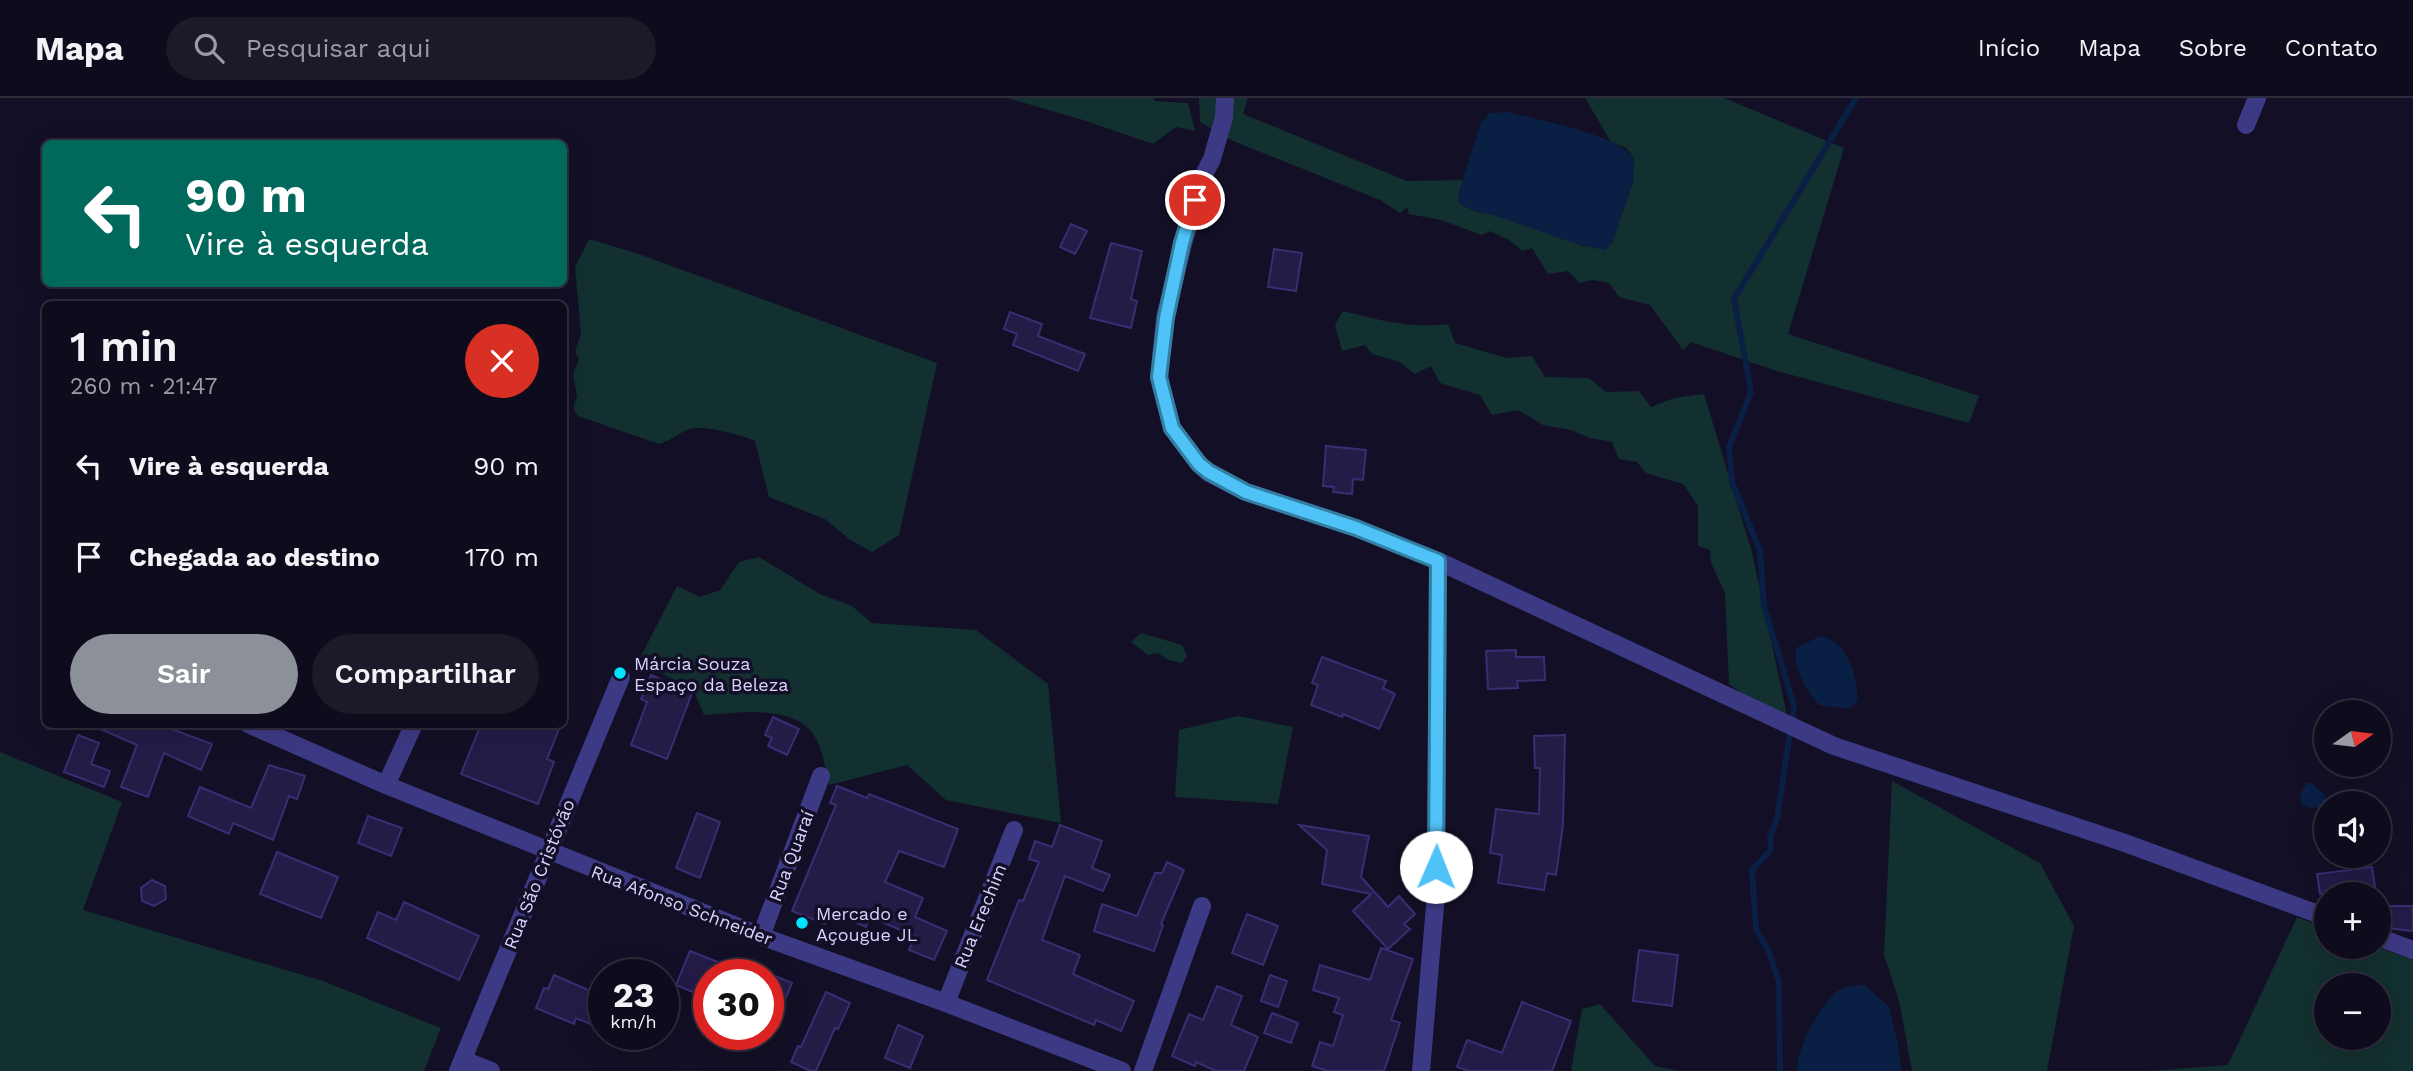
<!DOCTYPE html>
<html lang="pt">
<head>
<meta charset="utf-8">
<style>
	:root { --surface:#0e0b1c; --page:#1c1929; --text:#f1f3f6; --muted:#9b9ba3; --line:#2e2b3b; --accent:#8c9099 }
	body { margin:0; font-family:"Work Sans",sans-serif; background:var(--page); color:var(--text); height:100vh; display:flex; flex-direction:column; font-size:26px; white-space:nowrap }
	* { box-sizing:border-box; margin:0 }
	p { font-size:23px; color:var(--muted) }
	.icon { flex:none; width:38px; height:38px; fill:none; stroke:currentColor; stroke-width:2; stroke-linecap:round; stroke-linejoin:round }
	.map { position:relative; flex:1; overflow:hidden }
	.drawer { position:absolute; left:42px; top:203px; width:525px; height:427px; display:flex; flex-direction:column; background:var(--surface); border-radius:10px; box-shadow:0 7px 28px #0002,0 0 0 2px var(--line) }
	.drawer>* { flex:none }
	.hud { position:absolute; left:42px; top:42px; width:525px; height:147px; border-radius:10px; box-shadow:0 7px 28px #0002,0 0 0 2px var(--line); background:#00695c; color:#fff; overflow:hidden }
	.needle { width:46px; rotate:76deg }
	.fabs { position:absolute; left:2314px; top:602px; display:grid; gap:14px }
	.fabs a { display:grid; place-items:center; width:77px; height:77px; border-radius:50%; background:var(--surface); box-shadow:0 7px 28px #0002,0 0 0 2px var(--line); font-size:35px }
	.speed { position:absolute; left:588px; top:861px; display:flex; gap:14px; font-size:35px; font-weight:700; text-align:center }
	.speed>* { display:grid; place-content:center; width:91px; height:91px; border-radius:50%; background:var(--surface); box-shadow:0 7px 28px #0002,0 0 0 2px var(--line); line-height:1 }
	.speed small { font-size:18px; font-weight:400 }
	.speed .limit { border:10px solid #d22; background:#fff; color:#111 }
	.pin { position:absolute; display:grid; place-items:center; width:60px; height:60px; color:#fff; margin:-30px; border:4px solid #fff; border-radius:50%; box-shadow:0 2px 7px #0007 }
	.me { position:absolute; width:77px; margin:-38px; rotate:1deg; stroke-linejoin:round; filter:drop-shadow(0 0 5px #0008) }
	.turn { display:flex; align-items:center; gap:24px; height:147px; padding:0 28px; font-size:32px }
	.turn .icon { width:91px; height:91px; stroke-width:2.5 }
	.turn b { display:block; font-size:49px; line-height:60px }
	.round { display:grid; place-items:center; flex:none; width:74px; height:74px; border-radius:37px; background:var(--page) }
	.overview { display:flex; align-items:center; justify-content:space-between; height:119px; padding:0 28px }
	h1 { font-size:42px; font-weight:600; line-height:52px }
	.button { display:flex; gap:14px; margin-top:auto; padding:14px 28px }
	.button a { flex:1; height:80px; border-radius:42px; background:var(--accent); color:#fff; font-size:28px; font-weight:600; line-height:80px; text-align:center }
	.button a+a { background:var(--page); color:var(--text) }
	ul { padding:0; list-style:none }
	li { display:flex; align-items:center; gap:21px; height:91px; padding:0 28px }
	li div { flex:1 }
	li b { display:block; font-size:26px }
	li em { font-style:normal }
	header { display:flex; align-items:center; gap:42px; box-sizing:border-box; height:98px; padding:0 35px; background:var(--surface); border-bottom:2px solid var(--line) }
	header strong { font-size:33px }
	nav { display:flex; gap:38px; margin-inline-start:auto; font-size:24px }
	.search { width:490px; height:63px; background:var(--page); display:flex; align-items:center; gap:18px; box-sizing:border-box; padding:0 24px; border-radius:38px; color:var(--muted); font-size:26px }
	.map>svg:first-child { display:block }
</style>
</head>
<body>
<header>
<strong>Mapa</strong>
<div class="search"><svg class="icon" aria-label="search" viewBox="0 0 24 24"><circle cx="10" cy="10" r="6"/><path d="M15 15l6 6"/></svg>Pesquisar aqui</div>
<nav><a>Início</a><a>Mapa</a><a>Sobre</a><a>Contato</a></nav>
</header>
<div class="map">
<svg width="2413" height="973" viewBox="0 0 2413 973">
	<rect width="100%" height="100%" fill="#130f26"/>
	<path fill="#12302f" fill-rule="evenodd" d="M 1007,0 L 1154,0 L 1155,3 L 1188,5 L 1195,33 L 1176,29 L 1153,46 L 1083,22 Z
		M 1199,0 L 1248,0 L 1243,16 L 1407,83 L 1463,82 L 1459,94 L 1475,113 L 1498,118 L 1583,148 L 1612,145 L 1633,84 L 1634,60 L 1626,50 L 1611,44 L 1585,0 L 1724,0 L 1844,50 L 1788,236 L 1979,298 L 1969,325 L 1777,273 L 1691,244 L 1683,252 L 1650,207 L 1619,199 L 1609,185 L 1592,182 L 1580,185 L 1568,173 L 1548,176 L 1532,150 L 1522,153 L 1509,142 L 1490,133 L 1482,137 L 1441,122 L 1409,116 L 1407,109 L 1400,115 L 1380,102 L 1233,43 L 1200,24 Z
		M 589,141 L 636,155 L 937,265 L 899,437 L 872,454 L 849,441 L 825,421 L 769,399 L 755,343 C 741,337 705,327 690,331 C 680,334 672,342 659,346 L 578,318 L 573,310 L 577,298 L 573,277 L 579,261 L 575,254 L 581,236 L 575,169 Z
		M 1343,213 C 1381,222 1408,231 1448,226 L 1455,245 L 1507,260 L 1532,258 L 1545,279 L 1589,280 L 1606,294 L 1639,293 L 1651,309 L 1674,300 L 1704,296 L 1752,454 L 1787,617 L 1744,597 L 1729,586 L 1725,496 L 1711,464 L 1710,452 L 1698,448 L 1698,408 L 1683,386 L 1646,375 L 1637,364 L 1619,361 L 1612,344 L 1590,340 L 1571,332 L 1543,327 L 1518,312 L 1492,317 L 1480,297 L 1440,285 L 1431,268 L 1415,276 L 1400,264 L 1372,256 L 1365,247 L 1342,253 L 1335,227 Z
		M 759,459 L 820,496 L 852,508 L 872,525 L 976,532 L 1048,586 L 1061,725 L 946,702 L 907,667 L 829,687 C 826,674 824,658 818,645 C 802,604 739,615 704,617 L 693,591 L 638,564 L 677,488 L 700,499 L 720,492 L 739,464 Z
		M 1141,535 L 1182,547 L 1187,558 L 1182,565 L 1168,562 L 1158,555 L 1148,557 L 1131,544 Z
		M 1238,618 L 1293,629 L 1278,706 L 1175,699 L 1179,632 Z
		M 0,654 L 122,704 L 83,812 L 323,883 L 441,930 L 424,973 L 0,973 Z
		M 1892,683 L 2040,765 L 2074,828 L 2047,973 L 1912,973 L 1899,903 L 1884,857 Z
		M 2297,819 L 2326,830 L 2326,849 L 2377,849 L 2413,862 L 2413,973 L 2149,973 L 2228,967 ZM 2378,887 L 2378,940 L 2326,940 L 2326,887 Z
		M 1600,906 L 1655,968 L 1680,973 L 1571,973 L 1582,911 Z"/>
	<path fill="#0a1f44" d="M 1509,14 C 1541,23 1613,35 1634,60 L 1633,84 L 1612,145 L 1605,152 C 1568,146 1535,130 1499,119 C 1484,114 1469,115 1458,103 L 1459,94 L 1481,25 L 1490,15 Z
		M 1820,538 C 1848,543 1857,578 1858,603 L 1848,611 L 1819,607 C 1806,591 1793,571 1796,550 Z
		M 2307,685 L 2312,685 L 2325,697 L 2325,709 L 2309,710 L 2302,707 C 2298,698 2302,693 2307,685 Z
		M 1865,887 L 1889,909 L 1898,947 L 1901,973 L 1797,973 C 1797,950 1819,908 1837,893 C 1845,888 1856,887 1865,887 Z"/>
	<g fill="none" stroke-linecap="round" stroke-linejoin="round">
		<path stroke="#0a1f44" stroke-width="6" d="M 1780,973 L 1779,884 L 1769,854 L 1756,831 L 1752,772 L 1771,752 L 1770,739 L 1777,721 L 1794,608 L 1764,508 L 1760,453 L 1732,384 L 1729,349 L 1751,294 L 1734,201 L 1856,0"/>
	</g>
	<path fill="#241b47" stroke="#3b2d73" stroke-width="2" d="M 1071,126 L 1087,133 L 1075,156 L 1060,149 Z
		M 1111,145 L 1142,153 L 1131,201 L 1137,203 L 1131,230 L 1090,220 Z
		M 1274,151 L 1302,155 L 1296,193 L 1268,189 Z
		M 1010,214 L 1042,226 L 1038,238 L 1085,256 L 1078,273 L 1013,247 L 1017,236 L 1004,231 Z
		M 1326,348 L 1366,352 L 1363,382 L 1353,381 L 1352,396 L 1333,394 L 1334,389 L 1323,388 Z
		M 1516,552 L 1516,559 L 1544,559 L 1545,582 L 1517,583 L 1518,590 L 1488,591 L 1486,553 Z
		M 1322,559 L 1386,583 L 1383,590 L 1395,596 L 1379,631 L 1343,616 L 1342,619 L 1311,607 L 1318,587 L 1312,585 Z
		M 651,577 L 692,595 L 667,661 L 631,647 L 647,604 L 641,601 Z
		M 773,619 L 799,631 L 787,657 L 768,648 L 772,640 L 765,637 Z
		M 89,626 L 158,626 L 212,646 L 201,672 L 164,655 L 148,699 L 121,689 L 137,647 Z
		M 481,626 L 561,626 L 547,661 L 554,664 L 538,706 L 461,676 Z
		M 78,637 L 99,645 L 91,666 L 110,673 L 104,689 L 64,674 Z
		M 1565,637 L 1563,727 L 1556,777 L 1547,775 L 1544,792 L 1498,785 L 1502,757 L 1490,755 L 1496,711 L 1539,716 L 1540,670 L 1535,670 L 1534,638 Z
		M 269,667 L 305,678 L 297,701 L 289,698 L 273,742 L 233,725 L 229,736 L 188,718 L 200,689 L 251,710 Z
		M 837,688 L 867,700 L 869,696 L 958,731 L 944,769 L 899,753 L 885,784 L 923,800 L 915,819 L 947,833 L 934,862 L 909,852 L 915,838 L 870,819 L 866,829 L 830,813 L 825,826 L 792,813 L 836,707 L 830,705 Z
		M 697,715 L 720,724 L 700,780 L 676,770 Z
		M 368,718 L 402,730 L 391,758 L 358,745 Z
		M 1060,727 L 1102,743 L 1092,770 L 1110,777 L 1103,793 L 1065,778 L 1042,842 L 1080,857 L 1073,876 L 1134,903 L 1121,933 L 1096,922 L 1094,927 L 987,882 L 1019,802 L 1023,803 L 1039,764 L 1029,761 L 1035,743 L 1052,749 Z
		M 1299,727 L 1369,738 L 1361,779 L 1388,809 L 1399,798 L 1415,816 L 1404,826 L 1410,831 L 1388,851 L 1353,813 L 1371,796 L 1322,786 L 1327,752 Z
		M 277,754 L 338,779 L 321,820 L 260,796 Z
		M 1167,764 L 1184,772 L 1161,826 L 1163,827 L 1154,853 L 1094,833 L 1102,806 L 1137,818 L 1155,775 L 1162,775 Z
		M 2372,769 L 2376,796 L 2320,796 L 2317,776 Z
		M 152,782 L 165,788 L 166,801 L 154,808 L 142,803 L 141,790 Z
		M 404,804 L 479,838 L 459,882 L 367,840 L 378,814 L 396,822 Z
		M 2387,808 L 2413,808 L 2413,833 L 2387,830 Z
		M 1247,816 L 1278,828 L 1263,867 L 1232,855 Z
		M 1381,850 L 1413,861 L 1391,922 L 1400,925 L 1384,973 L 1327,973 L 1312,968 L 1320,944 L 1333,948 L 1343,917 L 1334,914 L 1339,900 L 1313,892 L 1320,867 L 1370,882 Z
		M 1639,852 L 1678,857 L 1672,908 L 1633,903 Z
		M 690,853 L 748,876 L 748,877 L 709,877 L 709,901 L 676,887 Z
		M 768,875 L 792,885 L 781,911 L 768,906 Z
		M 554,877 L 604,899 L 604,923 L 597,920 L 593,927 L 576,920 L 574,926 L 536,910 L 544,890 L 548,891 Z
		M 1270,877 L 1287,883 L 1278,909 L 1261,903 Z
		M 1217,888 L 1242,898 L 1231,927 L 1258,939 L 1244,973 L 1216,973 L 1196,964 L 1195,968 L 1172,958 L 1189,916 L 1203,922 Z
		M 826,894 L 850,905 L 838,931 L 835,930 L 816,973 L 811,973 L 791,964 L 798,948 L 801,949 Z
		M 1522,904 L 1571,923 L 1552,973 L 1469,973 L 1457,969 L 1467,942 L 1502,955 Z
		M 1272,915 L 1298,925 L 1291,945 L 1264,935 Z
		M 898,927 L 923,938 L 910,970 L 885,960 Z"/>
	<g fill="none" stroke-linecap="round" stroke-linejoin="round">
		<path stroke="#3d3a85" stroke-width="18" d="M 1225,0 L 1224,19 L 1212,61 L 1202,80 L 1183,146 L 1165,220 L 1159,280 L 1172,330 L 1199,366 L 1209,375 L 1246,394 L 1356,430 L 1438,463 L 1834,648 L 2125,745 L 2326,819
			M 2246,27 L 2257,0
			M 248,626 L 386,687 L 761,838 L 946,905 L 1122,973
			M 386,687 L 414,626
			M 761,838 L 821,678
			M 2378,839 L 2413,852
			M 946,905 L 1014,732
			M 463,962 L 491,973
			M 458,973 L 621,579
			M 1143,973 L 1202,808
			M 1421,973 L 1436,796 L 1438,463"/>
	</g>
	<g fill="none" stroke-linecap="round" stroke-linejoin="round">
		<defs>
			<path id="route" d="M 1195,102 L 1182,145 L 1166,220 L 1159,279 L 1172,330 L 1199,366 L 1209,374 L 1246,394 L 1356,430 L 1438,463 L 1436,769"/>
		</defs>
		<use href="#route" stroke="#337fa1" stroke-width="18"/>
		<use href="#route" stroke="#4fc3f7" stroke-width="12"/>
	</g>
	<g fill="#00e5ff" stroke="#130f26" stroke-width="2.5">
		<circle cx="620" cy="575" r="7"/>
		<circle cx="802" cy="825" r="7"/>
	</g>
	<g text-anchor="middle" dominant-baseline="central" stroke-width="7" stroke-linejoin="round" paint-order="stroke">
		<g font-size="18" fill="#d9d4ff" stroke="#130f26" text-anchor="start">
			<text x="634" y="565">Márcia Souza<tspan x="634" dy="21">Espaço da Beleza</tspan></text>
			<text x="816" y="815">Mercado e<tspan x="816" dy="21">Açougue JL</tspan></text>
		</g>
		<g font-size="18" fill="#d9d4ff" stroke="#130f26">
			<text transform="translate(791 758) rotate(-69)">Rua Quaraí</text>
			<text transform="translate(539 776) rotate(-68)">Rua São Cristóvão</text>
			<text transform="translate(682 807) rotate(21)">Rua Afonso Schneider</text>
			<text transform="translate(980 818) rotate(-68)">Rua Erechim</text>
		</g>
	</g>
</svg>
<div class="fabs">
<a><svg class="needle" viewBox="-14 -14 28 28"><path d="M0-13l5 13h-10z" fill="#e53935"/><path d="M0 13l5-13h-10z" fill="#9b9ba3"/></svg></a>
<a><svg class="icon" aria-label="sound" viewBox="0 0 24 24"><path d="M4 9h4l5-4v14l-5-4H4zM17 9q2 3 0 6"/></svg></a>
<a>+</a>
<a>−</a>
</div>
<div class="speed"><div>23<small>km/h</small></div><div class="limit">30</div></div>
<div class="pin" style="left:1195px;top:102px;background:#d93025"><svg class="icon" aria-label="arrive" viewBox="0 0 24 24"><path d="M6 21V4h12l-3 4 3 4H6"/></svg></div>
<svg class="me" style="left:1436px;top:769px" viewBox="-20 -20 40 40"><circle r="19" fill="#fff"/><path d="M0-13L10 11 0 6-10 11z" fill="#4fc3f7"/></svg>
<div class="hud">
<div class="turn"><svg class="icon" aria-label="left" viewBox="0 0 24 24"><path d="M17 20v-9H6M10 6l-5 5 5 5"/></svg><div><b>90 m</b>Vire à esquerda</div></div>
</div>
<section class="drawer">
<div class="overview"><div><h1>1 min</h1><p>260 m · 21:47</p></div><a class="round" style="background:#d93025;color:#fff"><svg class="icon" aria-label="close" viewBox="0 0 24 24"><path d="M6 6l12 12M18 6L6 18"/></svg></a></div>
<ul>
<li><svg class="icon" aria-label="left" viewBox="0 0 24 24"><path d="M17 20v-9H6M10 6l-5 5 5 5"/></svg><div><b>Vire à esquerda</b></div><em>90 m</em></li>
<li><svg class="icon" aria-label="arrive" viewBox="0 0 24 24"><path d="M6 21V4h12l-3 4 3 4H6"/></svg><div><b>Chegada ao destino</b></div><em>170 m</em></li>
</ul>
<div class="button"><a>Sair</a><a>Compartilhar</a></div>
</section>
</div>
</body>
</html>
